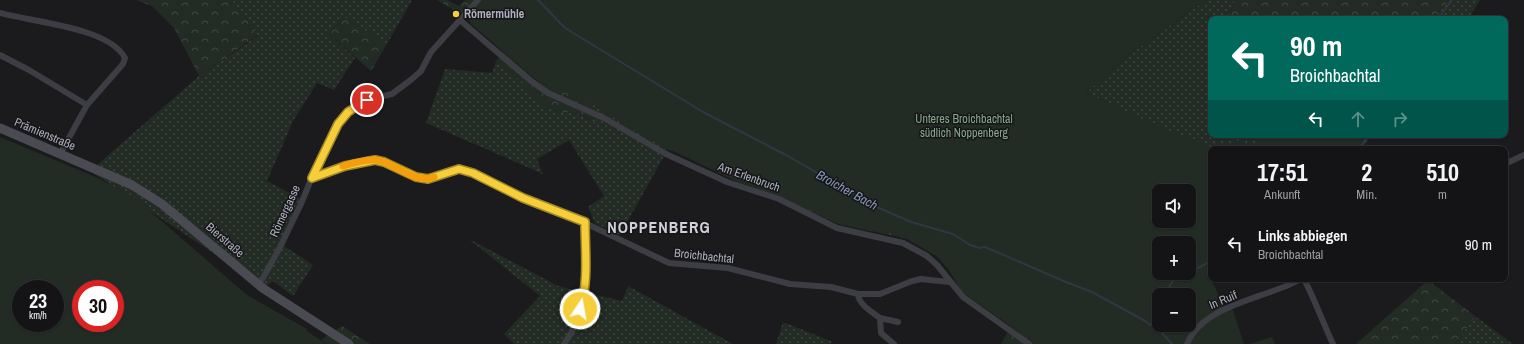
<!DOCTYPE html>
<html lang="de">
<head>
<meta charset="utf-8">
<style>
	:root { --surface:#141416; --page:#1d1d1f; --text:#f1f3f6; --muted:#9d9ea1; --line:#333335 }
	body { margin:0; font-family:"Archivo Narrow",sans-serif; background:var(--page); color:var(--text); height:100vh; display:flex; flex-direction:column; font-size:15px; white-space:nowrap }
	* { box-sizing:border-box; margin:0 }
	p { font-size:13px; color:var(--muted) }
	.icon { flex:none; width:22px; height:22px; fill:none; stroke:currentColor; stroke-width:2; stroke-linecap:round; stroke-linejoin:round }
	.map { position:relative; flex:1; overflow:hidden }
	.drawer { position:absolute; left:1208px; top:146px; width:300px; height:136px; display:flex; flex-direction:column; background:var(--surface); border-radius:8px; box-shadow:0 1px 3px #0004,0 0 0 1px var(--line) }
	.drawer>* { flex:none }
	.top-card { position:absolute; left:1208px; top:16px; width:300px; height:122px; border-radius:8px; box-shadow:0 1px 3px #0004,0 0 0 1px var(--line); background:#00695c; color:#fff; overflow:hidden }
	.tools { position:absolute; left:1152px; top:184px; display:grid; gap:8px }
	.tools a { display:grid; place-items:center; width:44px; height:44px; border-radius:8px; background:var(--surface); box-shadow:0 1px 3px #0004,0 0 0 1px var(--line); font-size:20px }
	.speed { position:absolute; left:12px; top:280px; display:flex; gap:8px; font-size:20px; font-weight:700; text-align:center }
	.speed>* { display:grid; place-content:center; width:52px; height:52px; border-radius:50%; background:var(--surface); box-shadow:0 1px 3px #0004,0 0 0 1px var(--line); line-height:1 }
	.speed small { font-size:10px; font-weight:400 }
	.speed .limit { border:6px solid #d22; background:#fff; color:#111 }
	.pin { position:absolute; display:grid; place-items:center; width:34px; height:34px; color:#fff; margin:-17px; border:2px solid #fff; border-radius:50%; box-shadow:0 1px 4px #0007 }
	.me { position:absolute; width:44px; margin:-22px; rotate:12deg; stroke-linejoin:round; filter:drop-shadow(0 0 3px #0008) }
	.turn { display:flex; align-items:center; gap:14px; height:84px; padding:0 16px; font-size:18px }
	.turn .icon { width:52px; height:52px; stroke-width:2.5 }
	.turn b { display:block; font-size:28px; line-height:34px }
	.lanes { display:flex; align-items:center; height:38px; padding:0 16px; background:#0003; justify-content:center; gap:20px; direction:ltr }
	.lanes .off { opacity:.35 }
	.eta { display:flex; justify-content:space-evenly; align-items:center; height:68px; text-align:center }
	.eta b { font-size:24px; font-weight:700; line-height:28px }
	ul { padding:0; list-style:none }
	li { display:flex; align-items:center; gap:12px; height:60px; padding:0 16px }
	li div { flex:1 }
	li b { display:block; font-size:15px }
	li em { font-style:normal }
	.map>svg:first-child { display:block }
</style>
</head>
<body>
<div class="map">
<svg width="1524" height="344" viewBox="0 0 1524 344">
	<defs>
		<pattern id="grass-dots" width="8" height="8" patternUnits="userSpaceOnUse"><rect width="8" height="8" fill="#222b24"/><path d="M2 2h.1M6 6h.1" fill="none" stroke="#3f4742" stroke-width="1.8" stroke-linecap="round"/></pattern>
		<pattern id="forest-crowns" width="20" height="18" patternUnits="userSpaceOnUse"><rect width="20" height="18" fill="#222b24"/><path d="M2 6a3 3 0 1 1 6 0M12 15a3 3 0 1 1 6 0" fill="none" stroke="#3f4742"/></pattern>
	</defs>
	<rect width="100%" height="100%" fill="#1b1a1d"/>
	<path fill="url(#grass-dots)" fill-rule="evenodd" d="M 232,0 L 412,0 L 387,44 L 344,17 L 329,34 L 355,58 L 334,90 L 317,83 L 293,121 L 267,181 L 305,201 L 284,246 L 313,265 L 293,296 L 273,281 L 260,292 L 213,253 L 90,171 L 199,76 L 258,36 Z
		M 481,0 L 537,0 L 1117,107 L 1086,93 L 1126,57 L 1206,0 L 1235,0 L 1228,19 L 1211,19 L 1211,135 L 1233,135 L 1235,145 L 1245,145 L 1244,135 L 1372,135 L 1361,149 L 1211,149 L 1211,232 L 1159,243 L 1045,344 L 1033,344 L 1011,326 L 962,292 L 949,270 L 938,257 L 908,239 L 839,224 L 668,149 L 620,235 L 595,223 L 588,207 L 604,196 L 569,140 L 537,159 L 543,174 L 426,123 L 445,69 L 492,73 L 496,61 L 522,81 L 538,103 L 561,113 L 573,112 L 594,122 L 550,87 L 537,80 L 503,52 L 469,19 ZM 1159,191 L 1189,191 L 1189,221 L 1159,221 Z
		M 1449,0 L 1480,0 L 1468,19 L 1436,19 L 1438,13 Z
		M 469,239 L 558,286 L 622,301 L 628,286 L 733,344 L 514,344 L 504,334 L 540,296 Z
		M 1475,316 L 1513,344 L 1455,344 Z
		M 783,322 L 831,341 L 831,344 L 776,344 Z"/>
	<path fill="url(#forest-crowns)" d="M 136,0 L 232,0 L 258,35 L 199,76 L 174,28 L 152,6 Z
		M 437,0 L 447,0 L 459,6 L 465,0 L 481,0 L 469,19 Z
		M 1235,0 L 1449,0 L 1433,19 L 1228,19 Z
		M 344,17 L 387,44 L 371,71 L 329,34 Z
		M 503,52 L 537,81 L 550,87 L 586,100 L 595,122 L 573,112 L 561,113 L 538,103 L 522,81 L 496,61 Z
		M 1233,135 L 1244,135 L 1245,146 L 1235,145 Z
		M 1428,280 L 1475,316 L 1455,344 L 1356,344 Z
		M 342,326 L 370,344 L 327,344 L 321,340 Z
		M 1011,326 L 1033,344 L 1001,344 Z"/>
	<path fill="#222b24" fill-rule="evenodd" d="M 482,0 L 1206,0 L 1126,57 L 1086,93 L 1163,128 L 1209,146 L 1230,147 L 1235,141 L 1245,149 L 1211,149 L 1211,264 L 1206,265 L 1223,307 L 1231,304 L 1244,344 L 1036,344 L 962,292 L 949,270 L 938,257 L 907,239 L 895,234 L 861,229 L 839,224 L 787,199 L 735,181 L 643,136 L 586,100 L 550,87 L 537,80 L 471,24 L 469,20 L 471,13 ZM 1159,191 L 1189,191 L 1189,221 L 1159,221 ZM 1159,243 L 1189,243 L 1189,273 L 1159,273 ZM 1159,295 L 1189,295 L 1189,325 L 1159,325 Z
		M 1273,135 L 1367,135 L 1356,149 L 1247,149 Z
		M 0,137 L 98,178 L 135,198 L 247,295 L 307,329 L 307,331 L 326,344 L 0,344 ZM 21,289 L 55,289 L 55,323 L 21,323 ZM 81,289 L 115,289 L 115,323 L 81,323 Z
		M 1272,337 L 1275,344 L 1249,344 Z"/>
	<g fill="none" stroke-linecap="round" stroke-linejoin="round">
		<path stroke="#303741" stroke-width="2" d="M 538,0 L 565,28 L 703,112 L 786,155 L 877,207 L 911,222 L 953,234 L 970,245 L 980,248 L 985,247 L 1066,282 L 1092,292 L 1145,321 L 1162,333 L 1172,344
			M 1438,19 L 1452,0
			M 1359,149 L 1369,135
			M 1189,269 L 1194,270 L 1211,261
			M 1164,295 L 1178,273
			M 1157,321 L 1159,309"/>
		<path stroke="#3d3d44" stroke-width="6" d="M 0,13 C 32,22 109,27 125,58 L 123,64 L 87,105 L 60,154
			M 461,21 L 531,81 L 548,93 L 604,118 L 666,154 L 727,182 L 779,199 L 837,228 L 903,243 L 927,256 L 937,265 L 963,297 L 1029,344
			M 0,55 L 29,70 L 87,105
			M 1505,164 L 1524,155
			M 312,177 L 345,166 L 375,160 L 384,162 L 416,177 L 428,179 L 459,169 L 473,173 L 523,198 L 585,223 L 669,263 L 728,268 L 790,284 L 831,287 L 858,294 L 880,294 L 912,281 L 921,279 L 949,282
			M 1304,279 C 1315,300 1323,323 1333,344
			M 257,284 L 263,278 L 279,249 L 301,204 L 316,167 L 339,124 L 348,112 L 359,105 L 367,100 L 392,94 L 412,79 L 421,71 L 431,52 L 478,0
			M 858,294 C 859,305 871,311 880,318 L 881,333 L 894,344
			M 880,318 L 898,322
			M 564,344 C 591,309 585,264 585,223
			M 1187,344 C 1203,304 1266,299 1301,279"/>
		<path stroke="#494a52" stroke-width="9" d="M 0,128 L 132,185 L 162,204 L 264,289 L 349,344"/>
	</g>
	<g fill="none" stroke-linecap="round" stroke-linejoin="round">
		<defs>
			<path id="route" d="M 367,100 L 348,112 L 338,124 L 312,178 L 345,166 L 375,160 L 384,162 L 416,177 L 428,179 L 459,169 L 473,173 L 523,198 L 585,222 C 585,251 589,281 580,309"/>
		</defs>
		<use href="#route" stroke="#9f8626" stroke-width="10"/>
		<use href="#route" stroke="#f5ce3a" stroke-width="7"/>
		<path stroke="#f59e0b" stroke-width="7" d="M 343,166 C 353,163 365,159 375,160 C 394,161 414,185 434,177"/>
	</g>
	<circle fill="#f5ce3a" stroke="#161518" stroke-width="1.5" cx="456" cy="14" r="4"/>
	<g text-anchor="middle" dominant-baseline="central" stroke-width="3" stroke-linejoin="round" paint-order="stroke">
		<g font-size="12" font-weight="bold" fill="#adafbc" stroke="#161518" text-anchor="start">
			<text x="464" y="14">Römermühle</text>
		</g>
		<g font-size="12" fill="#84a78b" stroke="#161518">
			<text x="964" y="119">Unteres Broichbachtal<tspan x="964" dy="14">südlich Noppenberg</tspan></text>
		</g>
		<g font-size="12" fill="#adafbc" stroke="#161518">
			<text transform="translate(45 134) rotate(23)">Prämienstraße</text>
			<text transform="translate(749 177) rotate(20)">Am Erlenbruch</text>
			<text transform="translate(285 211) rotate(-65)">Römergasse</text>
			<text transform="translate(225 240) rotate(41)">Bierstraße</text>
			<text transform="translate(704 256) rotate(6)">Broichbachtal</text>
			<text transform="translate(1223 300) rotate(-23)">In Ruif</text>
		</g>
		<g font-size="13" font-style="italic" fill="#8498b7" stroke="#161518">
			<text transform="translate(847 190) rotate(29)">Broicher Bach</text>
		</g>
		<g font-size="16" font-weight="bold" letter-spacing="1" fill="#cecfd8" stroke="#161518">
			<text x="659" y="227">NOPPENBERG</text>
		</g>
	</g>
</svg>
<div class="tools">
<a><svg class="icon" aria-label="sound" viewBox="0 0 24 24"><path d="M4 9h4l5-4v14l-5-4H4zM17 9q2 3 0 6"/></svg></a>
<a>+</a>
<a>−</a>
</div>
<div class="speed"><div>23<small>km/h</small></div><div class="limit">30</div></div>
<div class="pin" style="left:367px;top:100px;background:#d93025"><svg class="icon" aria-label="arrive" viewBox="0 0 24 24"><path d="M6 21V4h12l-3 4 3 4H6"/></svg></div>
<svg class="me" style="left:580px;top:309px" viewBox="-20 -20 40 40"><circle r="17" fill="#f5ce3a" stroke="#fff" stroke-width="3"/><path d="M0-11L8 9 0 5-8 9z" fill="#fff"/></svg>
<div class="top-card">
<div class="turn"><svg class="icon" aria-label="left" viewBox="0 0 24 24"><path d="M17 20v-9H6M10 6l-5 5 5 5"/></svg><div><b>90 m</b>Broichbachtal</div></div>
<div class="lanes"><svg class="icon" aria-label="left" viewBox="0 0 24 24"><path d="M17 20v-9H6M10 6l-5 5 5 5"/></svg><svg class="icon off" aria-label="ahead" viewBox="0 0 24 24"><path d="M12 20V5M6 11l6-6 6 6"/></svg><svg class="icon off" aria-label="right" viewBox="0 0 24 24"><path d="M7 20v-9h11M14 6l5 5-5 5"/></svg></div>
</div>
<section class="drawer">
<div class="eta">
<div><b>17:51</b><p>Ankunft</p></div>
<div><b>2</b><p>Min.</p></div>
<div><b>510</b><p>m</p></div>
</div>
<ul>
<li><svg class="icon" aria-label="left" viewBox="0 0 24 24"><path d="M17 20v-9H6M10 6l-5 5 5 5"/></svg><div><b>Links abbiegen</b><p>Broichbachtal</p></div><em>90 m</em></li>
</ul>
</section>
</div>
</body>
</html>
